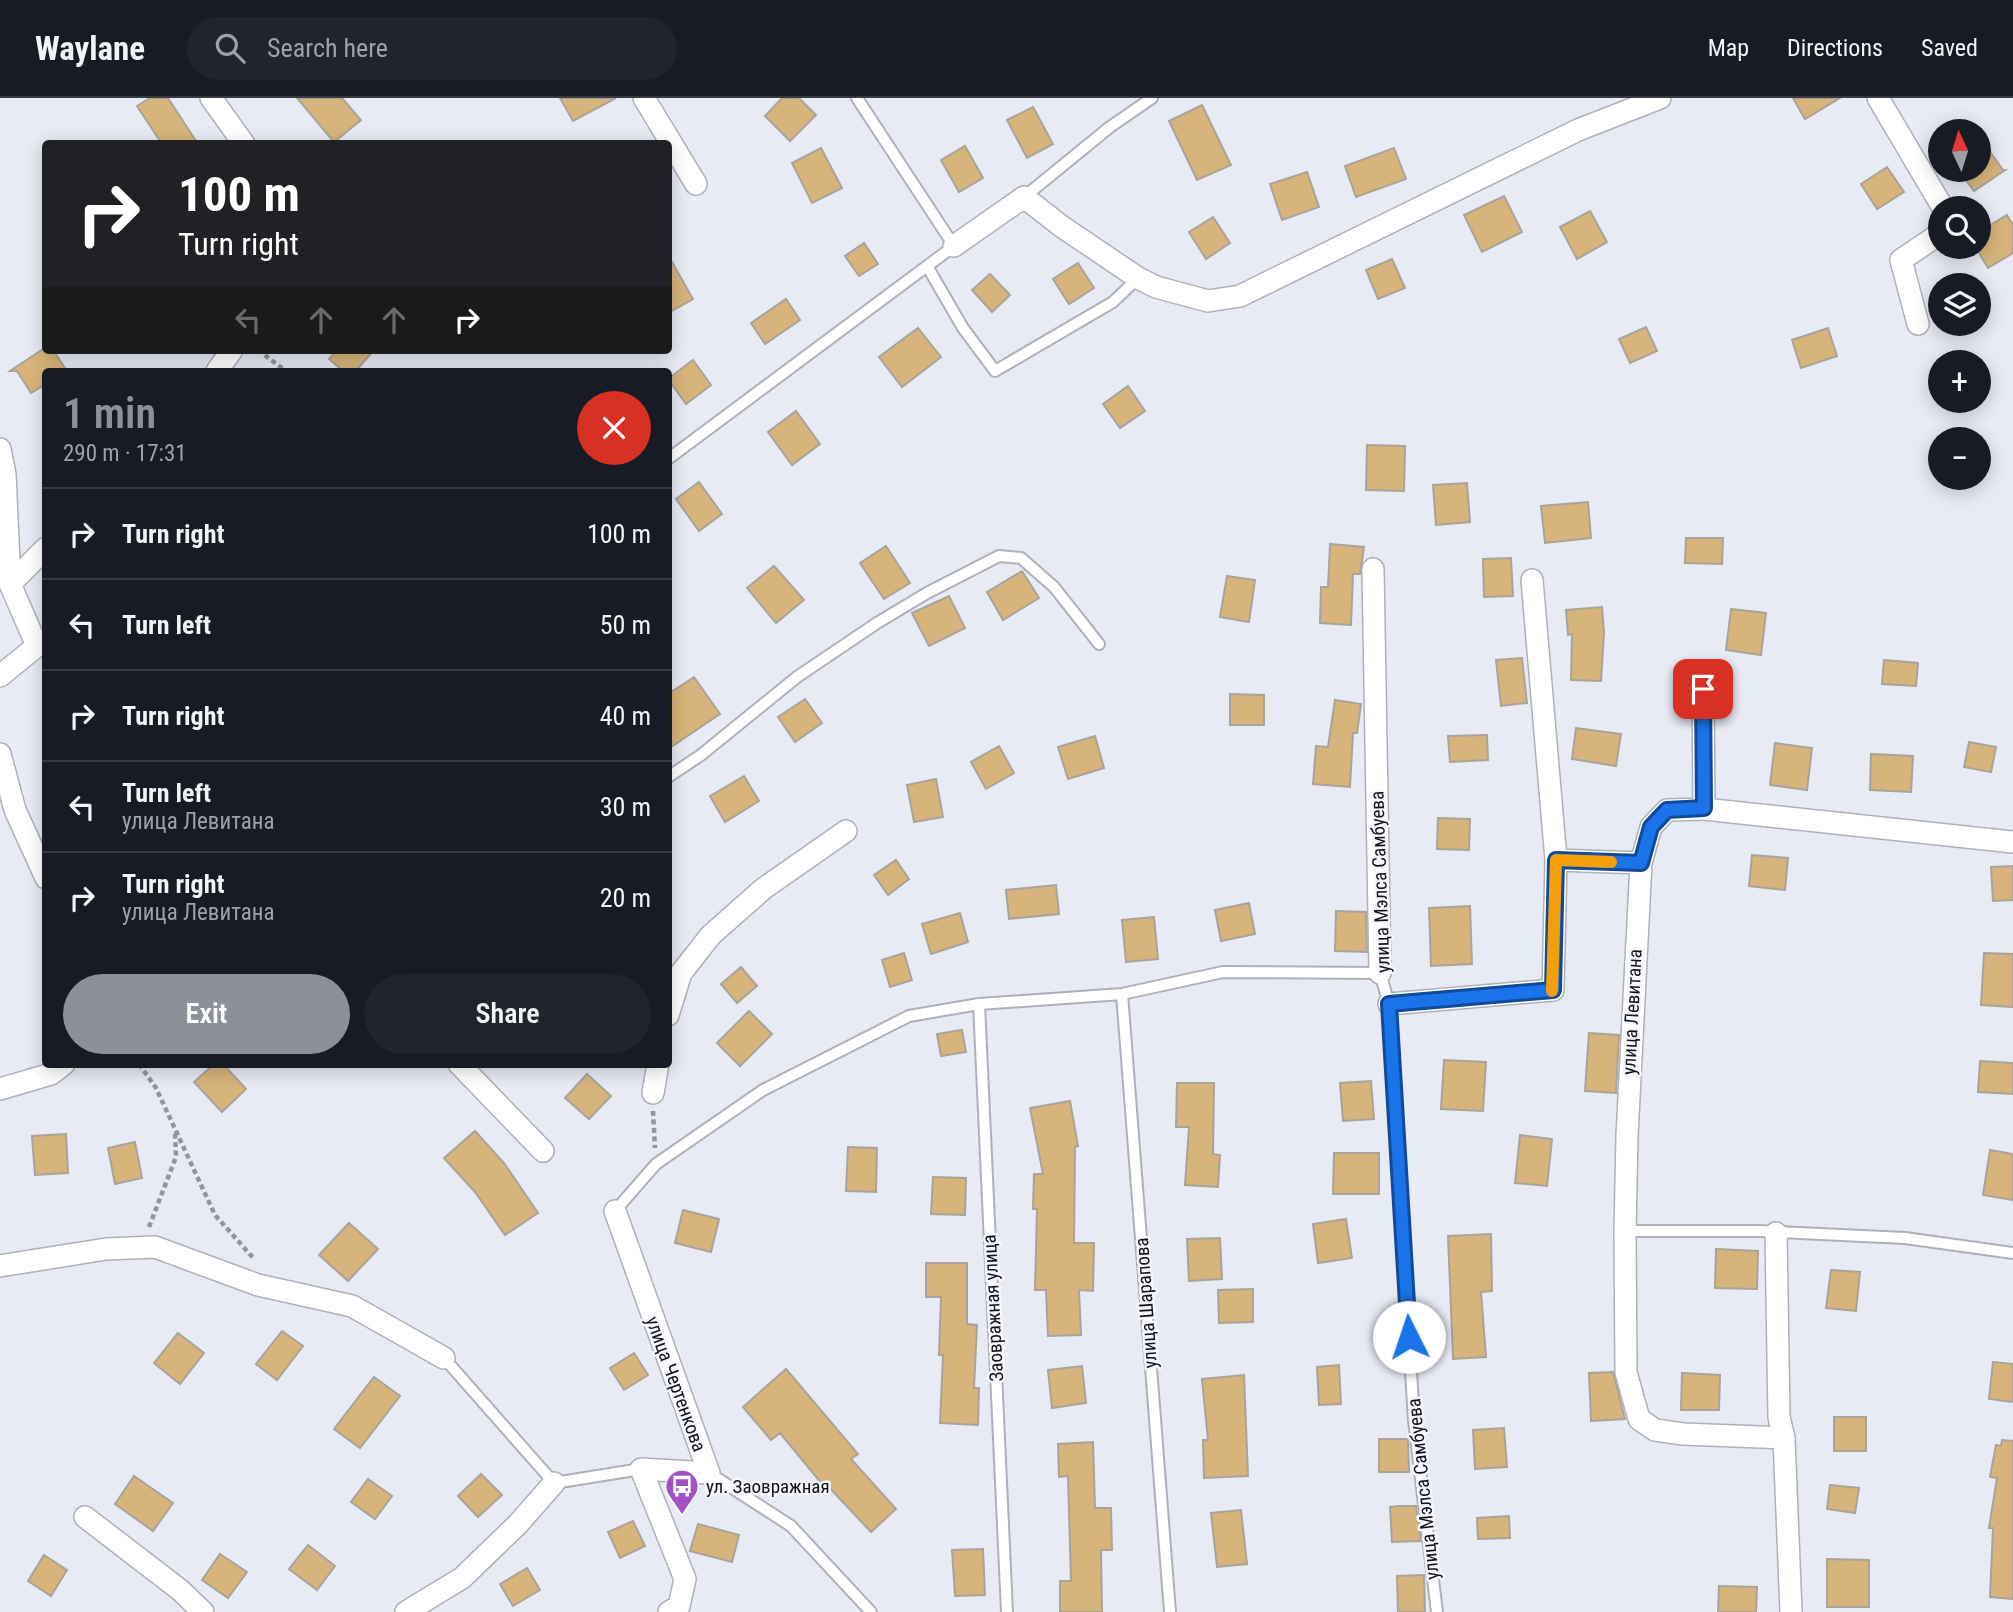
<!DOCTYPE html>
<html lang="en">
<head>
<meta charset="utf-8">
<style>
	:root { --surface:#171b24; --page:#20242c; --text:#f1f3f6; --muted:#9ea1a6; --line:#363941; --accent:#8c9099 }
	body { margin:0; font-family:"Roboto Condensed",sans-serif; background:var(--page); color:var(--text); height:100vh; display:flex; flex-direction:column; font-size:26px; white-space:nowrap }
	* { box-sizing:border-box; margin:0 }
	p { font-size:23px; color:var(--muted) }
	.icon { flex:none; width:38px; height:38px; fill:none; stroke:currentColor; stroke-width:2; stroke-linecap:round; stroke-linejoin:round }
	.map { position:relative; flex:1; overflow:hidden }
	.sheet { position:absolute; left:42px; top:270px; width:630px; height:700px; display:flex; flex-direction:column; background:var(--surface); border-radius:7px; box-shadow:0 4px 18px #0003 }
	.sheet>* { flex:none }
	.guide { position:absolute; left:42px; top:42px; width:630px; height:214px; border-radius:7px; box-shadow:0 4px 18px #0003; background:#202124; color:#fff; overflow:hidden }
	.needle { width:46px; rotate:356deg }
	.fabs { position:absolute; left:1928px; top:21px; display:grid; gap:14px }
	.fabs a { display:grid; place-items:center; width:63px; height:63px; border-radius:50%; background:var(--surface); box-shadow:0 4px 18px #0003; font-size:35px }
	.pin { position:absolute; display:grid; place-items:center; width:60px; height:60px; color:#fff; margin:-30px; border-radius:14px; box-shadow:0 4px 10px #0006 }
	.me { position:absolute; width:77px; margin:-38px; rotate:356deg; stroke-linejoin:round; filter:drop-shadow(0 0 5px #0008) }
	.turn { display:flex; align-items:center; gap:24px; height:147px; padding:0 21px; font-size:32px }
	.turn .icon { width:91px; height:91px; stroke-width:2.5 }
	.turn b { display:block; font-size:49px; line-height:60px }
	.lanes { display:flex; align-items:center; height:66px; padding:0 21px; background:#0003; justify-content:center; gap:35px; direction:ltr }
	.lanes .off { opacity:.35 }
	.round { display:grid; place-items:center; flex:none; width:74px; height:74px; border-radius:37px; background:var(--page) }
	.summary { display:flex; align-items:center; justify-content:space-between; height:119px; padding:0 21px }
	h1 { font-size:42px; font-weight:600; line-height:52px; color:var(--accent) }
	.primary-button { display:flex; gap:14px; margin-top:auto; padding:14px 21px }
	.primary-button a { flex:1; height:80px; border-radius:42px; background:var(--accent); color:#fff; font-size:28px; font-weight:600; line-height:80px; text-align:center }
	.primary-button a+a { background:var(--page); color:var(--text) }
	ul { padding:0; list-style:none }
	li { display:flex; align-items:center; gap:21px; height:91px; padding:0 21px; border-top:2px solid var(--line) }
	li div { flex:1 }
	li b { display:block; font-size:26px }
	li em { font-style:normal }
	header { display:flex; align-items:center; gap:42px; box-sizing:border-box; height:98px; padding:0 35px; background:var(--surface); border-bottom:2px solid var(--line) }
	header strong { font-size:33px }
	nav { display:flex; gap:38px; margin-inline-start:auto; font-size:24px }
	.search { width:490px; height:63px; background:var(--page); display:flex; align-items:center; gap:18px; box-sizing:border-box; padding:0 24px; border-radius:38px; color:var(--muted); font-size:26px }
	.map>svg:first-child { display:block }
</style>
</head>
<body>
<header>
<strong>Waylane</strong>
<div class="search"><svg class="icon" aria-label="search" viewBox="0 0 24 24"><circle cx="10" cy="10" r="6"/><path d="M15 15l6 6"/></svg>Search here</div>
<nav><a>Map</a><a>Directions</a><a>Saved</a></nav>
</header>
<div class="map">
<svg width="2013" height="1514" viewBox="0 0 2013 1514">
	<rect width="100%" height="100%" fill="#e8eaf4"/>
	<path fill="#d7b47b" stroke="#a9a39a" stroke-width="2" d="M 150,0 L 168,0 L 198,46 L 162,46 L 137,8 Z
		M 297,0 L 342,0 L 361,22 L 334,44 Z
		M 560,0 L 616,0 L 573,23 Z
		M 782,0 L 799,0 L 816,17 L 790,43 L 765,18 Z
		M 1793,0 L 1840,0 L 1805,21 Z
		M 1202,7 L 1231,67 L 1197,82 L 1169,23 Z
		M 1033,9 L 1053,46 L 1027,60 L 1007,22 Z
		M 1979,38 L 2003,72 L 2005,72 L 1974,93 L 1959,72 L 1979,72 Z
		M 965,48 L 983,80 L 959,94 L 941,62 Z
		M 821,50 L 842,90 L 812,105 L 792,65 Z
		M 1394,50 L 1406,81 L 1356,99 L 1345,68 Z
		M 1887,69 L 1904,94 L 1877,111 L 1861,86 Z
		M 1307,74 L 1319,109 L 1282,122 L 1270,86 Z
		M 1504,98 L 1522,134 L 1482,154 L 1464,117 Z
		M 1590,113 L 1607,144 L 1577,161 L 1560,129 Z
		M 2007,117 L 2013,127 L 2013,155 L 1988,170 L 1979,155 L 1979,134 Z
		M 1213,119 L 1230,145 L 1206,161 L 1189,134 Z
		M 864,145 L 878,166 L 859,178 L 845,158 Z
		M 668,157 L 693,201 L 668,215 Z
		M 1392,161 L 1405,190 L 1378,201 L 1366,172 Z
		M 1078,165 L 1094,190 L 1069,206 L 1053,181 Z
		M 990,176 L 1010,197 L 992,214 L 972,192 Z
		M 786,201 L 800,222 L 765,246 L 751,225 Z
		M 1646,229 L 1657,253 L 1630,265 L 1619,241 Z
		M 918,230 L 941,259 L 902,289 L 879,259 Z
		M 1828,230 L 1837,258 L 1801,270 L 1792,242 Z
		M 46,249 L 46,252 L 53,252 L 67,273 L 46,273 L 46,286 L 31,295 L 17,273 L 10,273 Z
		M 337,252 L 374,252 L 356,273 L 343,273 L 329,261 Z
		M 693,262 L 711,287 L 686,306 L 668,281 Z
		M 1128,288 L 1145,313 L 1120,330 L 1103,306 Z
		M 796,313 L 820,346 L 792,367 L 768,334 Z
		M 1367,347 L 1405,348 L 1404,393 L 1366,392 Z
		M 699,384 L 722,416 L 699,433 L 676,401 Z
		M 1467,385 L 1470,424 L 1436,427 L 1433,387 Z
		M 1588,404 L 1591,440 L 1545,445 L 1541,408 Z
		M 1686,440 L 1723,440 L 1722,466 L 1685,465 Z
		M 1330,446 L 1364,449 L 1360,476 L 1353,476 L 1351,527 L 1320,525 L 1321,489 L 1328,489 Z
		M 886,448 L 910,485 L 884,501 L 860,465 Z
		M 1511,460 L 1513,498 L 1484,499 L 1483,461 Z
		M 774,468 L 804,502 L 776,525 L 747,490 Z
		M 1022,473 L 1039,500 L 1003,522 L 987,494 Z
		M 1227,478 L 1255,482 L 1249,524 L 1220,519 Z
		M 949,498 L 965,530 L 929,548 L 912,515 Z
		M 1602,509 L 1604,534 L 1601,583 L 1571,582 L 1572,536 L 1568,537 L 1566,512 Z
		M 1731,511 L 1766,515 L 1761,557 L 1726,552 Z
		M 1522,560 L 1527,605 L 1501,608 L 1496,562 Z
		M 1884,562 L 1918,565 L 1916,588 L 1882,586 Z
		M 694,579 L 720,616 L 668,651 L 668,596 Z
		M 1230,596 L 1264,597 L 1264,627 L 1230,627 Z
		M 805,601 L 822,625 L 795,644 L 778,619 Z
		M 1335,602 L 1361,606 L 1357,635 L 1353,635 L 1350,689 L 1313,686 L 1316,648 L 1328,649 Z
		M 1576,630 L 1621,636 L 1616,668 L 1572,661 Z
		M 1487,637 L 1488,662 L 1450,664 L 1448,638 Z
		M 1095,638 L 1104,670 L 1068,681 L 1058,649 Z
		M 1969,644 L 1996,649 L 1991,674 L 1964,669 Z
		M 1775,645 L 1812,650 L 1807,692 L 1770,687 Z
		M 999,648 L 1014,675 L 986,691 L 971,664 Z
		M 1871,656 L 1913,658 L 1911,694 L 1870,692 Z
		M 744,678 L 759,703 L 725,724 L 710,698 Z
		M 936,681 L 943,719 L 914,724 L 907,687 Z
		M 1438,720 L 1470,721 L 1469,752 L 1437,751 Z
		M 1752,757 L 1788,760 L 1785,792 L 1749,788 Z
		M 896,762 L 909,781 L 888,797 L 874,777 Z
		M 2013,768 L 2013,802 L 1993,803 L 1991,769 Z
		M 1056,787 L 1059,816 L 1009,821 L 1006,792 Z
		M 1249,805 L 1255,836 L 1221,843 L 1215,812 Z
		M 1470,808 L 1472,866 L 1431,868 L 1429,810 Z
		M 1336,813 L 1366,814 L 1367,854 L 1335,853 Z
		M 960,815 L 968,844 L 931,856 L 922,826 Z
		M 1154,819 L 1158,861 L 1126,864 L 1122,822 Z
		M 904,855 L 912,882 L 890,889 L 882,862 Z
		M 1984,855 L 2013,856 L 2013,909 L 1981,907 Z
		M 741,869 L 757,888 L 737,905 L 721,886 Z
		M 749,913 L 772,936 L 740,968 L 717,945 Z
		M 962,932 L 966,954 L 941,958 L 937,936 Z
		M 1589,935 L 1619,937 L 1616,995 L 1585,993 Z
		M 1444,962 L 1486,964 L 1483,1013 L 1441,1011 Z
		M 1980,963 L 2013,965 L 2013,996 L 1978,994 Z
		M 214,966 L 223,966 L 246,991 L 222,1014 L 194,984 Z
		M 587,976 L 611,998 L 589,1021 L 565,1000 Z
		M 1371,983 L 1374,1021 L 1343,1023 L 1340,985 Z
		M 1177,985 L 1214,985 L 1213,1056 L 1220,1057 L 1218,1089 L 1185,1087 L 1189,1029 L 1176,1029 Z
		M 1070,1003 L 1078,1048 L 1075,1049 L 1074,1145 L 1094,1145 L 1093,1193 L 1079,1192 L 1081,1237 L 1048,1238 L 1046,1192 L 1035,1192 L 1037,1111 L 1033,1111 L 1034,1076 L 1043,1076 L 1030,1010 Z
		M 475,1033 L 504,1065 L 538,1115 L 505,1137 L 475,1094 L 444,1060 Z
		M 66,1036 L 68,1075 L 35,1077 L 32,1038 Z
		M 1520,1037 L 1552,1041 L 1547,1088 L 1515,1085 Z
		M 135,1044 L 142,1080 L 115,1086 L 108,1050 Z
		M 848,1049 L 877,1050 L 876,1094 L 846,1093 Z
		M 1990,1052 L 2013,1056 L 2013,1102 L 1983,1097 Z
		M 1334,1055 L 1379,1055 L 1379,1096 L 1333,1096 Z
		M 933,1079 L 966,1080 L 965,1117 L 931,1116 Z
		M 683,1112 L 719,1121 L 711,1154 L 675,1145 Z
		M 1346,1121 L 1352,1160 L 1318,1165 L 1313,1126 Z
		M 349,1125 L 378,1151 L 348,1183 L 319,1157 Z
		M 1491,1136 L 1492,1193 L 1481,1194 L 1486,1259 L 1453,1261 L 1448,1138 Z
		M 1220,1140 L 1222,1181 L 1189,1183 L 1187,1141 Z
		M 1716,1151 L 1758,1153 L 1757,1191 L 1715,1190 Z
		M 926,1165 L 967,1165 L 967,1226 L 977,1227 L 974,1290 L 979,1290 L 978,1327 L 940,1325 L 943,1257 L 939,1257 L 941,1199 L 926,1199 Z
		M 1831,1172 L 1860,1174 L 1856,1213 L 1826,1210 Z
		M 1253,1191 L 1253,1224 L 1219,1225 L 1218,1192 Z
		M 282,1233 L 303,1248 L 277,1282 L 256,1266 Z
		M 178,1235 L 204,1255 L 180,1286 L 154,1265 Z
		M 634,1255 L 648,1277 L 624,1292 L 610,1270 Z
		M 1993,1264 L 2013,1266 L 2013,1304 L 1989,1301 Z
		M 1339,1267 L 1341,1306 L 1319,1307 L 1317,1269 Z
		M 1082,1268 L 1086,1305 L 1052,1310 L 1048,1272 Z
		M 786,1271 L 858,1356 L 851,1361 L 896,1411 L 871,1434 L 824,1384 L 822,1386 L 780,1335 L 771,1342 L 743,1309 Z
		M 1613,1274 L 1625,1321 L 1591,1323 L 1589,1275 Z
		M 1682,1275 L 1720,1277 L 1719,1312 L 1681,1312 Z
		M 1244,1277 L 1248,1378 L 1204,1380 L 1203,1342 L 1208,1342 L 1202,1281 Z
		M 374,1279 L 400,1298 L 360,1350 L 334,1331 Z
		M 1834,1319 L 1866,1319 L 1866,1353 L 1834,1353 Z
		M 1504,1330 L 1507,1369 L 1475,1371 L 1473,1332 Z
		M 1379,1341 L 1408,1341 L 1409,1374 L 1379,1374 Z
		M 2002,1342 L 2013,1343 L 2013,1501 L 1990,1499 L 1993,1430 L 1989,1430 L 1997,1380 L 1990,1379 L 1996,1347 L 2001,1348 Z
		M 1093,1344 L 1095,1410 L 1111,1410 L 1112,1452 L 1101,1452 L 1102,1514 L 1060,1514 L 1060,1483 L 1071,1483 L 1068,1378 L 1059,1379 L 1058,1346 Z
		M 481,1376 L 502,1397 L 478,1419 L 458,1398 Z
		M 134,1378 L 173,1405 L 153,1433 L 115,1406 Z
		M 368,1381 L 392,1398 L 375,1421 L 351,1404 Z
		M 1830,1387 L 1859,1390 L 1855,1415 L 1827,1411 Z
		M 1399,1408 L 1416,1408 L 1421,1443 L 1392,1444 L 1390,1409 Z
		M 1241,1412 L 1247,1466 L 1217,1469 L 1211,1415 Z
		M 1509,1418 L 1510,1440 L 1478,1441 L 1477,1420 Z
		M 633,1423 L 645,1448 L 620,1460 L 608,1434 Z
		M 698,1426 L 739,1437 L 732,1464 L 690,1453 Z
		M 308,1447 L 335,1468 L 317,1492 L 289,1471 Z
		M 983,1451 L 985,1497 L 955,1498 L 952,1452 Z
		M 220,1456 L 247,1474 L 228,1500 L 202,1482 Z
		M 44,1457 L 67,1472 L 51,1498 L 28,1483 Z
		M 1827,1461 L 1869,1462 L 1869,1509 L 1827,1509 Z
		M 527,1470 L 540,1492 L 513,1508 L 500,1486 Z
		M 1424,1477 L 1425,1514 L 1398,1514 L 1397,1478 Z
		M 1719,1488 L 1757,1489 L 1756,1514 L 1718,1514 Z"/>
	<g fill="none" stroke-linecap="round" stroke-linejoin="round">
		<defs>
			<path id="service" d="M 1024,99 L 1110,29 L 1152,0
				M 927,168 L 963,230 L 995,273 L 1113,204 L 1138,180
				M 668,361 L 954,148 L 857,0
				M 668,679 L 701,657 L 797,579 L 877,525 L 927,495 L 999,458 L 1021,460 L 1054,489 L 1099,546
				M 1122,896 L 1170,1514
				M 979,906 L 1007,1514
				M 615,1113 L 656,1066 L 763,992 L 909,918 L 979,906 L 1122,896 L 1223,874 L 1380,875 L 1389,906 L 1414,1323 L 1437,1514
				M 1625,1133 L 1759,1133 L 1905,1140 L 2013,1155
				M 444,1260 L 554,1385 L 641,1371
				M 709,1375 L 791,1428 L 871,1514"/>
			<path id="minor" d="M 211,0 L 244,46
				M 644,0 L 696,86
				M 1878,0 L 1943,110
				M 954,148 L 1024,99 L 1061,128 L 1138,180 L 1156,189 L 1208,203 L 1240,198 L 1578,32 L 1660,0
				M 1918,226 L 1901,162 L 1941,135
				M 217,273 L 232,252
				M 0,351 L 5,376 L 10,486 L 37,548
				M 1373,471 L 1380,875
				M 10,486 L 46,450
				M 0,578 L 37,548
				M 1703,591 L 1704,711
				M 0,656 L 15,712 L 46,780
				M 1556,762 L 1641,765
				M 1389,906 L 1553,892 L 1556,762 L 1532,482
				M 668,917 L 681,875 L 711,837 L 763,791 L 846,733
				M 459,966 L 543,1053
				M 0,991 L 51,976 L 64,966
				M 653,995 L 658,966
				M 615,1113 L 709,1375 L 641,1371 L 685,1481 L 679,1508 L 669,1514
				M 1776,1135 L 1779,1319 L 1784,1340 L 1791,1514
				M 0,1168 L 106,1151 L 155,1149 L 258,1187 L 352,1208 L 444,1260
				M 1784,1340 L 1683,1336 L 1655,1332 L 1639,1321 L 1626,1274 L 1625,1133 L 1627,1038 L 1641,765 L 1651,729 L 1667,712 L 1704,711 L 2013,744
				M 85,1419 L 180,1492 L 203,1514
				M 406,1514 L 462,1480 L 518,1426 L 554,1385"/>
		</defs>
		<use href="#service" stroke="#afb0ba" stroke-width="14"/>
		<use href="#minor" stroke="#afb0ba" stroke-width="24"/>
		<path stroke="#93949c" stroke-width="4.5" stroke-dasharray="5 3.5" stroke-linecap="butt" d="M 258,252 L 286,273
			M 139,966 L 156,990 L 215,1117 L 255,1162
			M 653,1013 L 655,1050
			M 149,1129 L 176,1059 L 175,1034"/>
		<use href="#service" stroke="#fff" stroke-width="10"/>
		<use href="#minor" stroke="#fff" stroke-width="21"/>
	</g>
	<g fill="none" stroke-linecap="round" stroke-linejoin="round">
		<defs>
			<path id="route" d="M 1409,1239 L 1389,906 L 1553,892 L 1556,762 L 1641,765 L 1651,729 L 1667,712 L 1704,710 L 1703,591"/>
		</defs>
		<use href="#route" stroke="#114b97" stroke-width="18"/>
		<use href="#route" stroke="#1a73e8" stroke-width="12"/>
		<path stroke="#f59e0b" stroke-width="12" d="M 1552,893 L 1556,762 L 1611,764"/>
	</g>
	<defs>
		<symbol id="bus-pin" viewBox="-11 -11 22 30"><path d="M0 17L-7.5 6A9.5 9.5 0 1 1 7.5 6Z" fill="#a352c3" stroke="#f6f7fe"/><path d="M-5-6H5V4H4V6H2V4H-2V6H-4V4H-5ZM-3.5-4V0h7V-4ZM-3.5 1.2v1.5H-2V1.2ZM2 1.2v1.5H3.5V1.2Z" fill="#fff"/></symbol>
	</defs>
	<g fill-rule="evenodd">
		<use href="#bus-pin" x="663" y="1369" width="38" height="52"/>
	</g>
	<g text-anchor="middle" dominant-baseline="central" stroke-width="5" stroke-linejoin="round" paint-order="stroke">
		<g font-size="19" fill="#121317" stroke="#f6f7fe">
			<text transform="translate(1380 784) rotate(-92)">улица Мэлса Самбуева</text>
			<text transform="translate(1632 914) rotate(-87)">улица Левитана</text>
			<text transform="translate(1146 1205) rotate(-94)">улица Шарапова</text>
			<text transform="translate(993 1210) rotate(-93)">Заовражная улица</text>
			<text transform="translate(676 1286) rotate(70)">улица Чертенкова</text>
			<text transform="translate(1423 1391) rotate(-96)">улица Мэлса Самбуева</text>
		</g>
		<g font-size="19" fill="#121317" stroke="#f6f7fe" text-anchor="start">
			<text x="706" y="1388">ул. Заовражная</text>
		</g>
	</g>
</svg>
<div class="fabs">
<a><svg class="needle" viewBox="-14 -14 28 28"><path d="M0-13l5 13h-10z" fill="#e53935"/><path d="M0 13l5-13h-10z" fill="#9ea1a6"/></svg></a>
<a><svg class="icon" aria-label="search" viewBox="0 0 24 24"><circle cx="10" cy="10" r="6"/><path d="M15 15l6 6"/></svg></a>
<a><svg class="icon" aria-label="layers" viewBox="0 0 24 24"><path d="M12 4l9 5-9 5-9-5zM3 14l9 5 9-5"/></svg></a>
<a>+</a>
<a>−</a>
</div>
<div class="pin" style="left:1703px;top:591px;background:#d93025"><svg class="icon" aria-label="arrive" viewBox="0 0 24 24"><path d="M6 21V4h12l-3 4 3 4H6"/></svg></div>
<svg class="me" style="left:1409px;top:1239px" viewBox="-20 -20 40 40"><circle r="19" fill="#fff"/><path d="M0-13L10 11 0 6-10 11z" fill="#1a73e8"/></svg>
<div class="guide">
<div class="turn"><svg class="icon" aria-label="right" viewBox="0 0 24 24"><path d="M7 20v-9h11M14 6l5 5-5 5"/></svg><div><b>100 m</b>Turn right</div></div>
<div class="lanes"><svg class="icon off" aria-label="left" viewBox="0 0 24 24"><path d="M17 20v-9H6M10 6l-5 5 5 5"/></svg><svg class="icon off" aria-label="ahead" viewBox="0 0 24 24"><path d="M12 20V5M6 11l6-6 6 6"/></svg><svg class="icon off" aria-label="ahead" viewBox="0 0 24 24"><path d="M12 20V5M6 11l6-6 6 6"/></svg><svg class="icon" aria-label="right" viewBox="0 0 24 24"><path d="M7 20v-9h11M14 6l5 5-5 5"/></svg></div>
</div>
<section class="sheet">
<div class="summary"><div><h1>1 min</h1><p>290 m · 17:31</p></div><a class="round" style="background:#d93025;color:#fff"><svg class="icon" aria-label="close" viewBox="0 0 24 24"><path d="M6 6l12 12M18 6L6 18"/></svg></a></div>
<ul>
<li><svg class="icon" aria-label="right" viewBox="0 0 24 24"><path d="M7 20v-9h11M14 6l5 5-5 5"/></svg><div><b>Turn right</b></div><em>100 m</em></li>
<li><svg class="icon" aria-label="left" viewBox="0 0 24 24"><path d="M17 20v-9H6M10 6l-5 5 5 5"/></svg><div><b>Turn left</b></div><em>50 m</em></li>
<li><svg class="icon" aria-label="right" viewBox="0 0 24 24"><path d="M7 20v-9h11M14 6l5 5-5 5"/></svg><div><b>Turn right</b></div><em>40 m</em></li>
<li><svg class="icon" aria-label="left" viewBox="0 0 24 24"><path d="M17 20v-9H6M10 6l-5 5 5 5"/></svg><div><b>Turn left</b><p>улица Левитана</p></div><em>30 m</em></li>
<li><svg class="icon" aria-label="right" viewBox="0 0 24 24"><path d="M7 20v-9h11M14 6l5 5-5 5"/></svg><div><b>Turn right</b><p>улица Левитана</p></div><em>20 m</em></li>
</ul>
<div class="primary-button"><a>Exit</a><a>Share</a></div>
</section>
</div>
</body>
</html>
